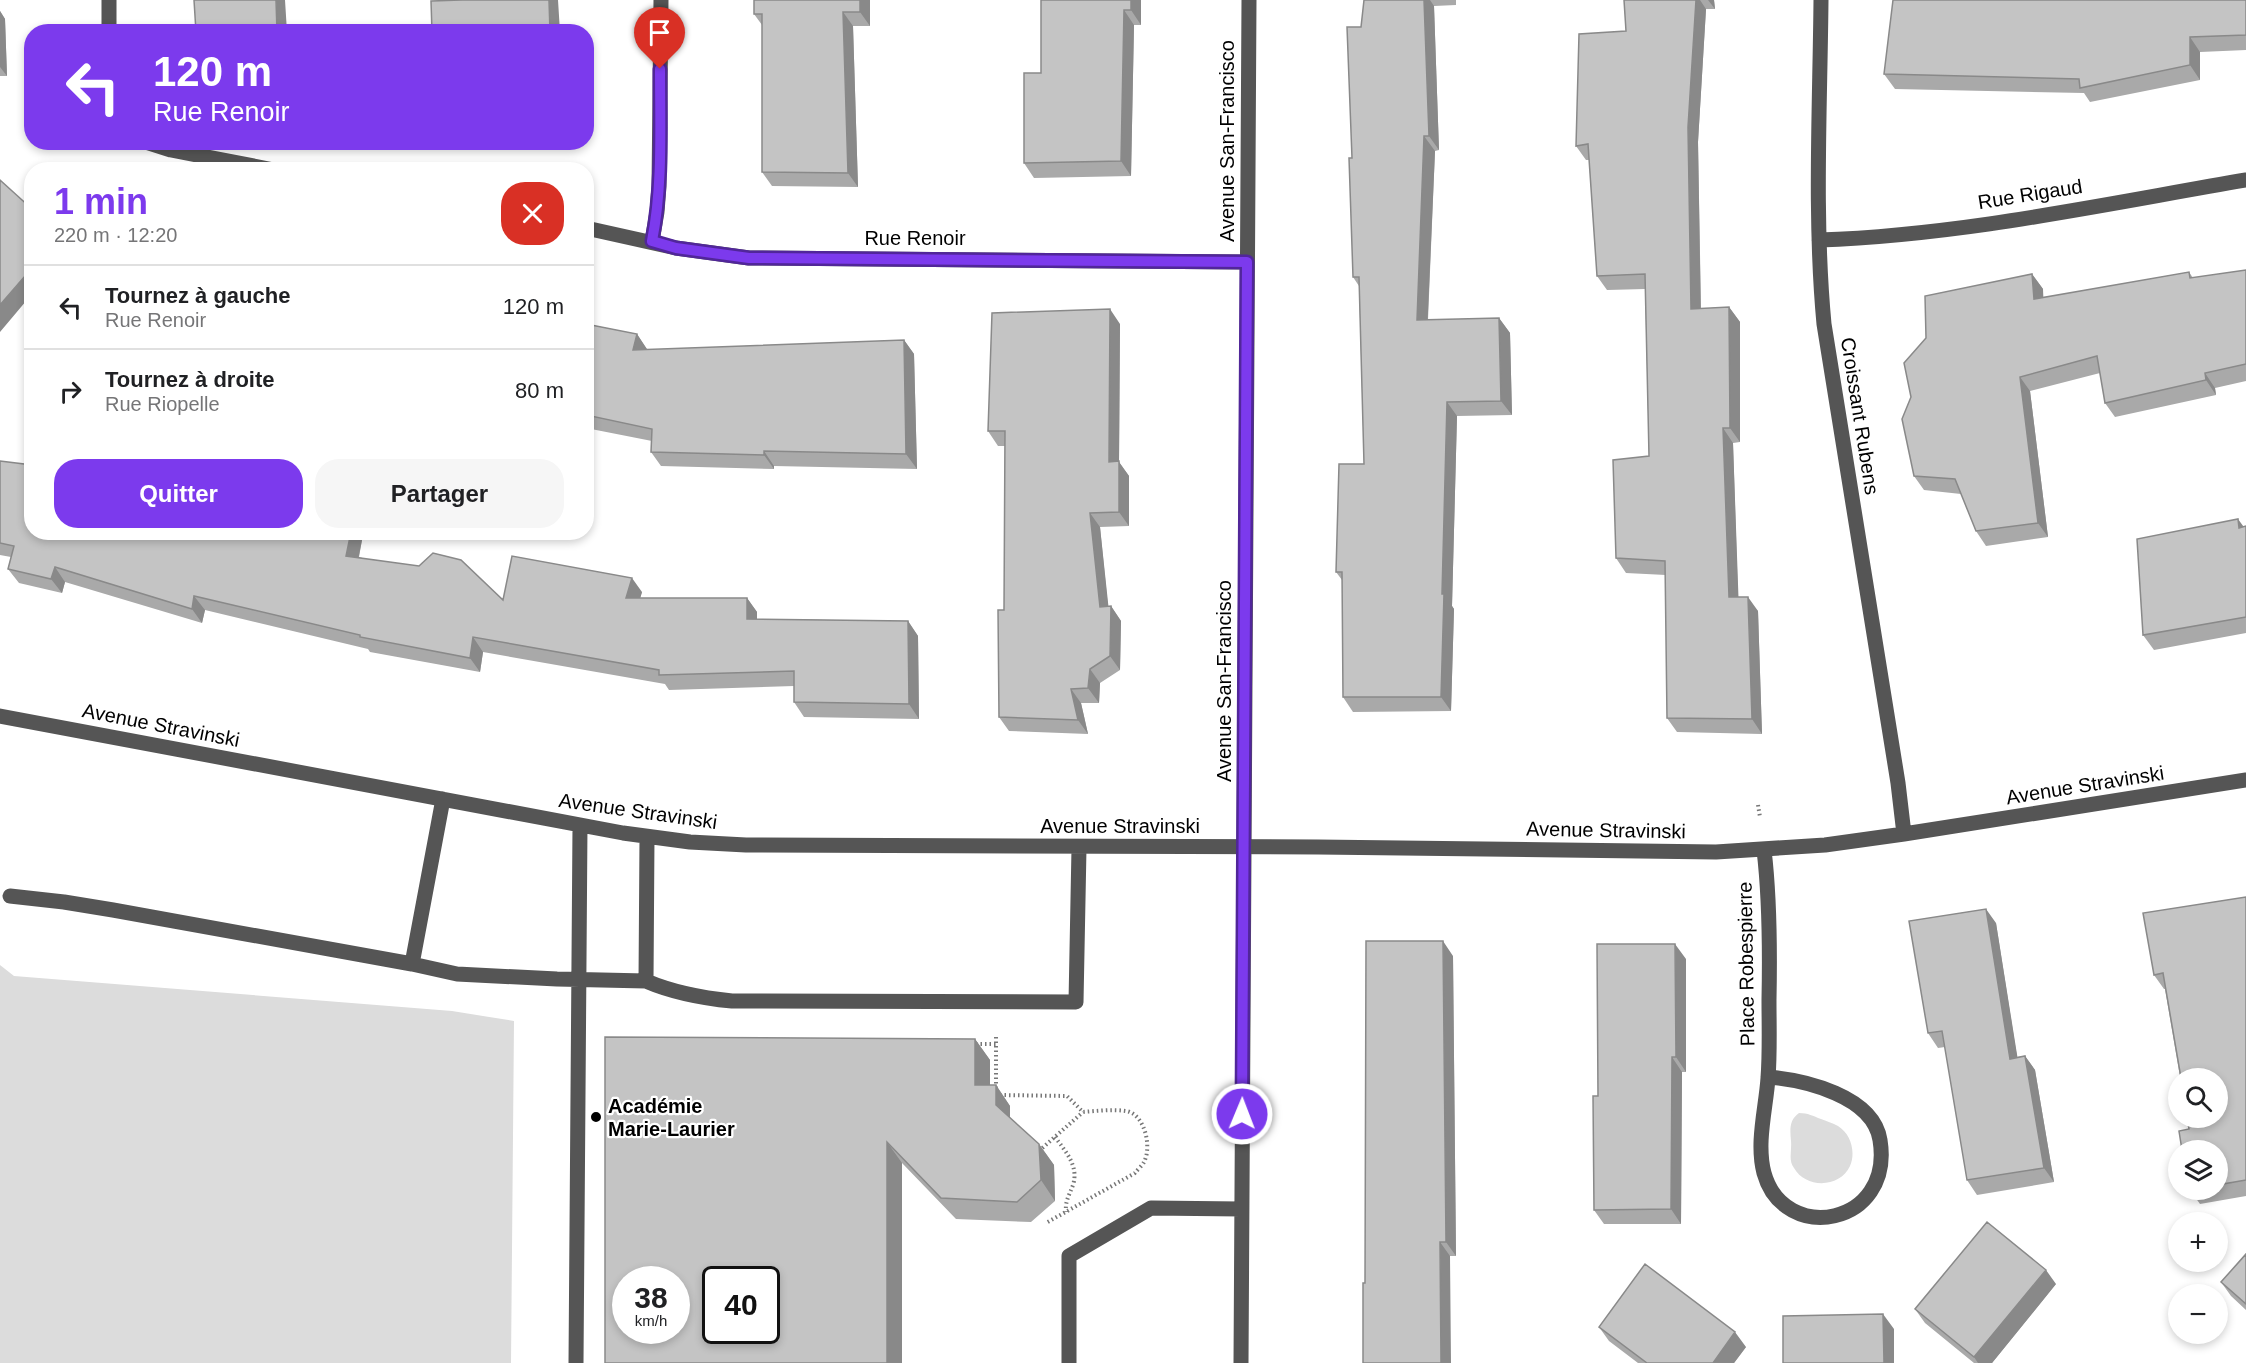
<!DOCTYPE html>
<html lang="fr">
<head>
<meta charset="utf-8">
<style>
	:root { --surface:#fff; --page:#f6f6f6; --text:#202124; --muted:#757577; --line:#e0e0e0; --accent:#7c3aed }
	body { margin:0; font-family:Arial,sans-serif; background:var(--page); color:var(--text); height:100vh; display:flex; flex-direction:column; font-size:22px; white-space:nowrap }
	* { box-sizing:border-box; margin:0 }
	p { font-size:20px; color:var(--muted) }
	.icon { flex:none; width:33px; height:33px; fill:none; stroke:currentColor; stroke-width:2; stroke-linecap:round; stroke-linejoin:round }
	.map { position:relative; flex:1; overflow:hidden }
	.side { position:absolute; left:24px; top:162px; width:570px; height:378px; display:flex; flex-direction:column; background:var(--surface); border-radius:24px; box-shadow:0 3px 9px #0003 }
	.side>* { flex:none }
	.top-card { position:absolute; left:24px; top:24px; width:570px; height:126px; border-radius:24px; box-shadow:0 3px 9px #0003; background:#7c3aed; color:#fff; overflow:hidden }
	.buttons { position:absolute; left:2168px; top:1068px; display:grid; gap:12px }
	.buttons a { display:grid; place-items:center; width:60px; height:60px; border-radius:50%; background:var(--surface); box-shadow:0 3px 9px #0003; font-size:30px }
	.speed { position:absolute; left:612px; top:1266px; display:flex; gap:12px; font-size:30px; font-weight:700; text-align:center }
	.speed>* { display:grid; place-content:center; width:78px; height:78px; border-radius:50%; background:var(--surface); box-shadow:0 3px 9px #0003; line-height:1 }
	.speed small { font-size:15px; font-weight:400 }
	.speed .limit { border:3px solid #111; border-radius:9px; background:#fff; color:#111 }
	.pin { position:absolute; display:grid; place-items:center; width:51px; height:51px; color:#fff; margin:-62px -26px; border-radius:50% 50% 50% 0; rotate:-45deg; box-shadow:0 0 6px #0007 }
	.pin .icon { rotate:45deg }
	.me { position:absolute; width:66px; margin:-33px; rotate:1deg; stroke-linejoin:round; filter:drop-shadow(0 0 4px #0008) }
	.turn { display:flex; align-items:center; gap:21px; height:126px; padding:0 30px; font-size:27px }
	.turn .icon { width:78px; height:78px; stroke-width:2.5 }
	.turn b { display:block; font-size:42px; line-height:51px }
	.round { display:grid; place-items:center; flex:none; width:63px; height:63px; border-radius:24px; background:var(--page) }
	.overview { display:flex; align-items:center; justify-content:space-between; height:102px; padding:0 30px }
	h1 { font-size:36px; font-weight:800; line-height:45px; color:var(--accent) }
	.action { display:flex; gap:12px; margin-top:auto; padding:12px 30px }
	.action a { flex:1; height:69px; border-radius:24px; background:var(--accent); color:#fff; font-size:24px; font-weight:800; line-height:69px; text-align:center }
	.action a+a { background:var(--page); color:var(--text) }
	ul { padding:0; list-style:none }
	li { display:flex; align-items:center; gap:18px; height:84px; padding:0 30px; border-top:2px solid var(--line) }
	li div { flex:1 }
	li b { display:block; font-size:22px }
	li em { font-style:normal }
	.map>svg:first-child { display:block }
</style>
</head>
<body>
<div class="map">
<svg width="2246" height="1363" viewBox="0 0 2246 1363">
	<rect width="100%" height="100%" fill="#fff"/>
	<path fill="#dcdcdc" d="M 0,965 L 14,976 L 452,1011 L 514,1021 L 511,1363 L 0,1363 Z
		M 1799,1113 C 1808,1113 1813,1116 1821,1119 C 1826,1121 1833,1123 1838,1126 C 1851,1134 1856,1152 1850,1166 C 1840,1188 1806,1189 1794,1168 C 1788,1160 1792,1151 1791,1141 C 1790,1130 1789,1120 1799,1113 Z"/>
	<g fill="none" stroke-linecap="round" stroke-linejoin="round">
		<path stroke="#777" stroke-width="4" stroke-dasharray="1.5 3" stroke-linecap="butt" d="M 1758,805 L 1760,817
			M 976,1044 L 996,1044
			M 996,1088 L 996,1035
			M 1000,1095 L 1067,1096 L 1083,1112 C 1096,1111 1113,1109 1126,1111 C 1145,1114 1152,1147 1144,1162 C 1142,1166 1137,1170 1135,1173 L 1046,1223
			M 1055,1137 C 1066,1152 1079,1166 1073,1185 C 1069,1196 1065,1201 1066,1212
			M 1039,1151 L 1083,1112"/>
		<path stroke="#555" stroke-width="15" d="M 1821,0 C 1820,108 1814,217 1824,324 L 1898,783 L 1904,834
			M 109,32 L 109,0
			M 146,142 L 171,150 L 274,170
			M 586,228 L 676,248 L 749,258 L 1247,262
			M 1819,240 C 1963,235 2105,204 2246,180
			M 652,241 L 657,212 L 659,186 L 661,0
			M 0,716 L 623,833 L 690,842 L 746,845 L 1318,847 L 1716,852 L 1825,845 L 1904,834 L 2246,780
			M 647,837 L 646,981 C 674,993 701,998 732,1001 L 1076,1002 L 1079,848
			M 1764,850 C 1770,900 1770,950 1769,1000 C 1769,1026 1770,1052 1768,1078 C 1766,1108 1756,1143 1764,1173 C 1784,1245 1894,1226 1880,1140 C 1873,1096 1805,1080 1768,1077
			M 10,896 L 64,902 L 113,910 L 412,964 L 443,799
			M 412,964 L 457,974 L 557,979 L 646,981
			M 576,1363 L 580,825
			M 1069,1363 L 1069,1256 L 1151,1208 L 1241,1209
			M 1241,1363 L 1249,0"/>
	</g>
	<path fill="#a9a9a9" d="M 870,0 L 870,26 L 853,26 L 858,187 L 772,186 L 762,172 L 762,25 L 754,14 Z
		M 1041,0 L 1141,0 L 1141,25 L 1134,25 L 1131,176 L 1034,178 L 1024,163 L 1041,73 Z
		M 1364,0 L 1456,0 L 1456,5 L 1434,6 L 1439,150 L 1435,151 L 1428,320 L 1499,318 L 1510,333 L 1512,415 L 1457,416 L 1452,606 L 1454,609 L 1451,711 L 1353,712 L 1343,697 L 1342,580 L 1336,572 L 1364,464 L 1359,286 L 1353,277 L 1352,158 L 1361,27 Z
		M 1624,0 L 1714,0 L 1715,9 L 1706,9 L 1698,142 L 1701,309 L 1729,307 L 1740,322 L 1740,442 L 1733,443 L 1738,597 L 1758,611 L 1762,734 L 1677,732 L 1667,718 L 1666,575 L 1626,573 L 1616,558 L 1649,456 L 1645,289 L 1607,290 L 1597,276 L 1589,160 L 1586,160 L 1576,146 L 1626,31 Z
		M 2246,0 L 2246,50 L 2200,52 L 2200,80 L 2090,102 L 2084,93 L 1895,89 L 1884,74 Z
		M 0,11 L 5,19 L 7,76 L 0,76 Z
		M 2246,270 L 2246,381 L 2215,388 L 2216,395 L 2115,417 L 2105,403 L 2100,373 L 2030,391 L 2048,537 L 1986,546 L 1976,531 L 1961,494 L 1924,490 L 1914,476 L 2032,274 L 2043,289 L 2043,298 L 2189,272 L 2193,278 Z
		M 586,324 L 637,334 L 647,350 L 904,340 L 914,354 L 917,469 L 774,466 L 774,469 L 661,466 L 651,452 L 652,441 L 586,428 Z
		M 1120,324 L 1119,462 L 1129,476 L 1129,526 L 1100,527 L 1108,607 L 1111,606 L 1121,621 L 1120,670 L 1100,683 L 1099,703 L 1081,703 L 1088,734 L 1009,731 L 999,717 L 1004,610 L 1005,446 L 998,446 L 988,431 Z
		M 0,461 L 32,532 L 362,540 L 359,557 L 503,600 L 642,592 L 640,598 L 747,598 L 757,612 L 757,619 L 908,621 L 918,636 L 919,719 L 804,717 L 794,702 L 794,686 L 669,690 L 665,684 L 483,652 L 480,672 L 370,652 L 368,649 L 205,610 L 202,623 L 65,582 L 62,593 L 19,583 L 8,569 L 11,557 L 0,555 Z
		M 2246,526 L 2246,633 L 2154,650 L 2143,635 L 2244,527 Z
		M 2246,897 L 2246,1196 L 2200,1204 L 2190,1190 L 2217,1190 L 2217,1150 L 2189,1129 L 2165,989 L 2164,989 L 2154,975 Z
		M 1996,923 L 2017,1057 L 2025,1056 L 2035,1070 L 2054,1182 L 1977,1195 L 1967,1180 L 1945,1047 L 1938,1048 L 1928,1033 Z
		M 1453,956 L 1456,1256 L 1450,1256 L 1365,1283 Z
		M 1686,959 L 1686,1072 L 1682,1072 L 1681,1224 L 1604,1224 L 1594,1210 L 1598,1096 Z
		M 975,1039 L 990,1060 L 990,1085 L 996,1085 L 1010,1106 L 1010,1118 L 1039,1144 L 1054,1165 L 1055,1201 L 1031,1222 L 956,1219 L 902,1163 L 902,1363 L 605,1363 Z
		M 2246,1254 L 2246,1310 L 2231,1296 L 2221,1282 Z
		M 2056,1284 L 1992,1363 L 1974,1363 L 1925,1323 L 1915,1309 Z
		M 1599,1327 L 1746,1347 L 1734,1363 L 1638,1363 L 1609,1341 Z"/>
	<path fill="#898989" d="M 276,0 L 285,0 L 287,32 L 277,32 Z
		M 549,0 L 558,0 L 560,32 L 550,32 Z
		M 860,0 L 870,0 L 870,26 L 860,12 Z
		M 1131,0 L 1141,0 L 1141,25 L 1131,10 Z
		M 1424,0 L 1430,0 L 1434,6 L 1439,150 L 1429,136 Z
		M 1696,0 L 1700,0 L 1706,9 L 1698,142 L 1701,324 L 1691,309 L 1688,127 Z
		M 1708,0 L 1714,0 L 1715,9 Z
		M 1124,10 L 1134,25 L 1131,176 L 1121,161 Z
		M 0,11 L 5,19 L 7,76 L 0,67 Z
		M 843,12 L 853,26 L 858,187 L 848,173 Z
		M 2190,37 L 2200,52 L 2200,80 L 2190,65 Z
		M 1424,136 L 1435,151 L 1427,335 L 1417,320 Z
		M 32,268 L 32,294 L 0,332 L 0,305 Z
		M 2032,274 L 2043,289 L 2044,314 L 2034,299 Z
		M 1729,307 L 1740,322 L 1740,442 L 1730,428 Z
		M 1110,309 L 1120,324 L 1119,462 L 1129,476 L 1129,526 L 1119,512 L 1109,462 Z
		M 1499,318 L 1510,333 L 1512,415 L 1501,401 Z
		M 637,334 L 647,349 L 644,365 L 633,350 Z
		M 904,340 L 914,354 L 917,469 L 906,454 Z
		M 2205,373 L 2215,388 L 2216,395 L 2206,380 Z
		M 2020,377 L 2030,391 L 2048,537 L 2038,523 Z
		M 1447,402 L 1457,416 L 1452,606 L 1454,609 L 1451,711 L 1441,697 L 1442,594 Z
		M 1723,428 L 1733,443 L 1739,612 L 1729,597 Z
		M 764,451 L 774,466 L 774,469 L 764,455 Z
		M 1090,513 L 1100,527 L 1110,621 L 1100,607 Z
		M 2238,519 L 2246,530 L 2239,528 Z
		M 351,532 L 357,532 L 362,540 L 356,570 L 346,556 Z
		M 55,567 L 65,582 L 62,593 L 51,579 Z
		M 632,578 L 642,592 L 636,613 L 626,598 Z
		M 194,596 L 205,610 L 202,623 L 192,609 Z
		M 1748,597 L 1758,611 L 1762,734 L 1752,719 Z
		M 747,598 L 757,612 L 757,633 L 747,619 Z
		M 1111,606 L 1121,621 L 1120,670 L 1110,656 Z
		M 908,621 L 918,636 L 919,719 L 909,704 Z
		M 473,637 L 483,652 L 480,672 L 470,658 Z
		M 1090,669 L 1100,683 L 1099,703 L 1088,688 Z
		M 1071,689 L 1081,703 L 1088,734 L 1078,720 Z
		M 1986,909 L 1996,923 L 2020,1073 L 2010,1059 Z
		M 1443,941 L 1453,956 L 1456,1256 L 1446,1242 Z
		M 1675,944 L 1686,959 L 1686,1072 L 1676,1057 Z
		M 975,1039 L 990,1060 L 990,1106 L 975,1085 Z
		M 2025,1056 L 2035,1070 L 2054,1182 L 2044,1168 Z
		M 1672,1057 L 1682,1072 L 1681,1224 L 1671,1209 Z
		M 996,1085 L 1010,1106 L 1010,1125 L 996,1105 Z
		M 887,1142 L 902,1163 L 902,1363 L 887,1363 Z
		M 1039,1144 L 1054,1165 L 1055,1201 L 1041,1180 Z
		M 1440,1242 L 1450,1256 L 1451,1363 L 1441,1363 Z
		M 2046,1270 L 2056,1284 L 1992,1363 L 1978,1363 L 1974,1357 Z
		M 1883,1314 L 1894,1329 L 1894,1363 L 1884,1363 Z
		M 1735,1332 L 1746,1347 L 1734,1363 L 1713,1363 Z"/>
	<path fill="#c4c4c4" stroke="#898989" stroke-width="1.5" fill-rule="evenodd" d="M 194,0 L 276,0 L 277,32 L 196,32 Z
		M 462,0 L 549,0 L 550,32 L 432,32 L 431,1 Z
		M 754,0 L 860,0 L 860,12 L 843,12 L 848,173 L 762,172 L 762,14 L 754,14 Z
		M 1041,0 L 1131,0 L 1131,10 L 1124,10 L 1121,161 L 1024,163 L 1024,73 L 1041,73 Z
		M 1364,0 L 1424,0 L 1429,136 L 1424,136 L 1417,320 L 1499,318 L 1501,401 L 1447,402 L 1442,594 L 1444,594 L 1441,697 L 1343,697 L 1342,572 L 1336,572 L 1339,464 L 1364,464 L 1359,277 L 1353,277 L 1349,158 L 1352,158 L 1347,27 L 1361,27 Z
		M 1624,0 L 1696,0 L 1688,127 L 1691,309 L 1729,307 L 1730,428 L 1723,428 L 1729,597 L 1748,597 L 1752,719 L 1667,718 L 1665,561 L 1616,558 L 1613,460 L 1649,456 L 1645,274 L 1597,276 L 1588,144 L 1576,146 L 1579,34 L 1626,31 Z
		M 1893,0 L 2246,0 L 2246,35 L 2190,37 L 2190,65 L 2080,88 L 2079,79 L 1884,74 Z
		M 0,180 L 32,209 L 32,268 L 0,305 Z
		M 2246,270 L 2246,364 L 2205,373 L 2206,380 L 2105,403 L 2097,356 L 2020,377 L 2038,523 L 1976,531 L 1955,479 L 1914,476 L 1902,419 L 1911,397 L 1904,363 L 1926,338 L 1925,296 L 2032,274 L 2034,299 L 2189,272 L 2190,278 Z
		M 1110,309 L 1109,462 L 1119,461 L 1119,512 L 1090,513 L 1100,607 L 1111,606 L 1110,656 L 1090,669 L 1088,688 L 1071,689 L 1078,720 L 999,717 L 998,610 L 1004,610 L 1005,431 L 988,431 L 992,313 Z
		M 586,324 L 637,334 L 633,350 L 904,340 L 906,454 L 764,451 L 764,455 L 651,452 L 652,429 L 586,415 Z
		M 0,461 L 32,465 L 32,532 L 351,532 L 346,556 L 419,566 L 433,553 L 461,560 L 503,600 L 512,556 L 632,578 L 626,598 L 747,598 L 747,619 L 908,621 L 909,704 L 794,702 L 794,671 L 659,675 L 659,670 L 473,637 L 470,658 L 360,637 L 360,635 L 194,596 L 192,609 L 55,567 L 51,579 L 8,569 L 14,546 L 0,543 Z
		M 2238,519 L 2239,528 L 2246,526 L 2246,617 L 2143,635 L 2137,539 Z
		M 2246,897 L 2246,1180 L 2217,1185 L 2217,1150 L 2182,1150 L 2179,1131 L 2189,1129 L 2187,1118 L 2217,1118 L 2217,1078 L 2181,1078 L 2163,973 L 2154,975 L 2143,913 Z
		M 1986,909 L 2010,1059 L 2025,1056 L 2044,1168 L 1967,1180 L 1942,1031 L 1928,1033 L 1909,921 Z
		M 1366,941 L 1443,941 L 1446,1242 L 1440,1242 L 1441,1363 L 1363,1363 L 1363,1283 L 1365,1283 Z
		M 1597,944 L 1675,944 L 1676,1057 L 1672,1057 L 1671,1209 L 1594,1210 L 1593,1096 L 1598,1096 Z
		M 605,1037 L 975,1039 L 975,1085 L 996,1085 L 996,1105 L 1039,1144 L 1041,1180 L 1017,1202 L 941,1198 L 887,1142 L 887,1363 L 605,1363 ZM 626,1280 L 676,1280 L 676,1330 L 626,1330 ZM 716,1280 L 766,1280 L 766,1330 L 716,1330 Z
		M 1987,1222 L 2046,1270 L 1974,1357 L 1915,1309 Z
		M 2246,1254 L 2246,1304 L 2221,1282 Z
		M 1645,1264 L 1735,1332 L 1713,1363 L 1647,1363 L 1599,1327 Z
		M 1883,1314 L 1884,1363 L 1783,1363 L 1783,1316 Z"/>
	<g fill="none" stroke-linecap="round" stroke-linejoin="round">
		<defs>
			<path id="route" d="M 660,69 C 660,127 663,185 652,241 L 676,248 L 749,258 L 1247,262 L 1242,1114"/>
		</defs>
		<use href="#route" stroke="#51269a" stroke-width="15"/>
		<use href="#route" stroke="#7c3aed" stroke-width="10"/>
	</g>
	<circle fill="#000" stroke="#fff" stroke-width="2" cx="596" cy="1117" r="6"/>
	<g text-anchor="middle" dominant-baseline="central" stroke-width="4.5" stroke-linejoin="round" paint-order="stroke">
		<g font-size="20" fill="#000" stroke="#fff">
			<text transform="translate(1227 141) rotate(-90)">Avenue San-Francisco</text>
			<text transform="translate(2030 194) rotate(-9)">Rue Rigaud</text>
			<text x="915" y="238">Rue Renoir</text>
			<text transform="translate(1860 416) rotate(81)">Croissant Rubens</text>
			<text transform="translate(1224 681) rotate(-90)">Avenue San-Francisco</text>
			<text transform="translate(161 725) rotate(11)">Avenue Stravinski</text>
			<text transform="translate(2085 785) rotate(-9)">Avenue Stravinski</text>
			<text transform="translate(638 811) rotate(8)">Avenue Stravinski</text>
			<text x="1120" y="826">Avenue Stravinski</text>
			<text transform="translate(1606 830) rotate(1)">Avenue Stravinski</text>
			<text transform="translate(1746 964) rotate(-91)">Place Robespierre</text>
		</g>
		<g font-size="20" font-weight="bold" fill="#000" stroke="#fff" text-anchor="start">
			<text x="608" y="1106">Académie<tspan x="608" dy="23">Marie-Laurier</tspan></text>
		</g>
	</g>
</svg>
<div class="buttons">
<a><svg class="icon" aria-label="search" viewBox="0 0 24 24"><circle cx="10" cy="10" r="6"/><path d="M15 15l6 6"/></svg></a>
<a><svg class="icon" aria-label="layers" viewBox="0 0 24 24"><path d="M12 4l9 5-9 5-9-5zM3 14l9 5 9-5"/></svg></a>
<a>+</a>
<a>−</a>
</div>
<div class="speed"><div>38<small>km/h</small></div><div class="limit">40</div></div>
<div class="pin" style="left:660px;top:69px;background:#d93025"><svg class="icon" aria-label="arrive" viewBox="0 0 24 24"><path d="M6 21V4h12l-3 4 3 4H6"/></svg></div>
<svg class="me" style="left:1242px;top:1114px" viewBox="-20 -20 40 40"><circle r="17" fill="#7c3aed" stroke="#fff" stroke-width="3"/><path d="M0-11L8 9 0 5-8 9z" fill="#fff"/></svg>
<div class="top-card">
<div class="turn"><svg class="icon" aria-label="left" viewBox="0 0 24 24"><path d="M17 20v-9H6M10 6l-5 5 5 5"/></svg><div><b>120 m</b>Rue Renoir</div></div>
</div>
<section class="side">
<div class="overview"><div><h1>1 min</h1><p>220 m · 12:20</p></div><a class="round" style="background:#d93025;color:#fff"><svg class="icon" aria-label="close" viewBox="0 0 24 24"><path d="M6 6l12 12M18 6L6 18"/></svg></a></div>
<ul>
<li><svg class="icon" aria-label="left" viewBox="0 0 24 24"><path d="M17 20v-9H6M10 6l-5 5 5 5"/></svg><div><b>Tournez à gauche</b><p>Rue Renoir</p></div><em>120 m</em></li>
<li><svg class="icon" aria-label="right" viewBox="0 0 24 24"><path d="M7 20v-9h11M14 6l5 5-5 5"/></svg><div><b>Tournez à droite</b><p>Rue Riopelle</p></div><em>80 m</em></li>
</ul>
<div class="action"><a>Quitter</a><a>Partager</a></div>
</section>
</div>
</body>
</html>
